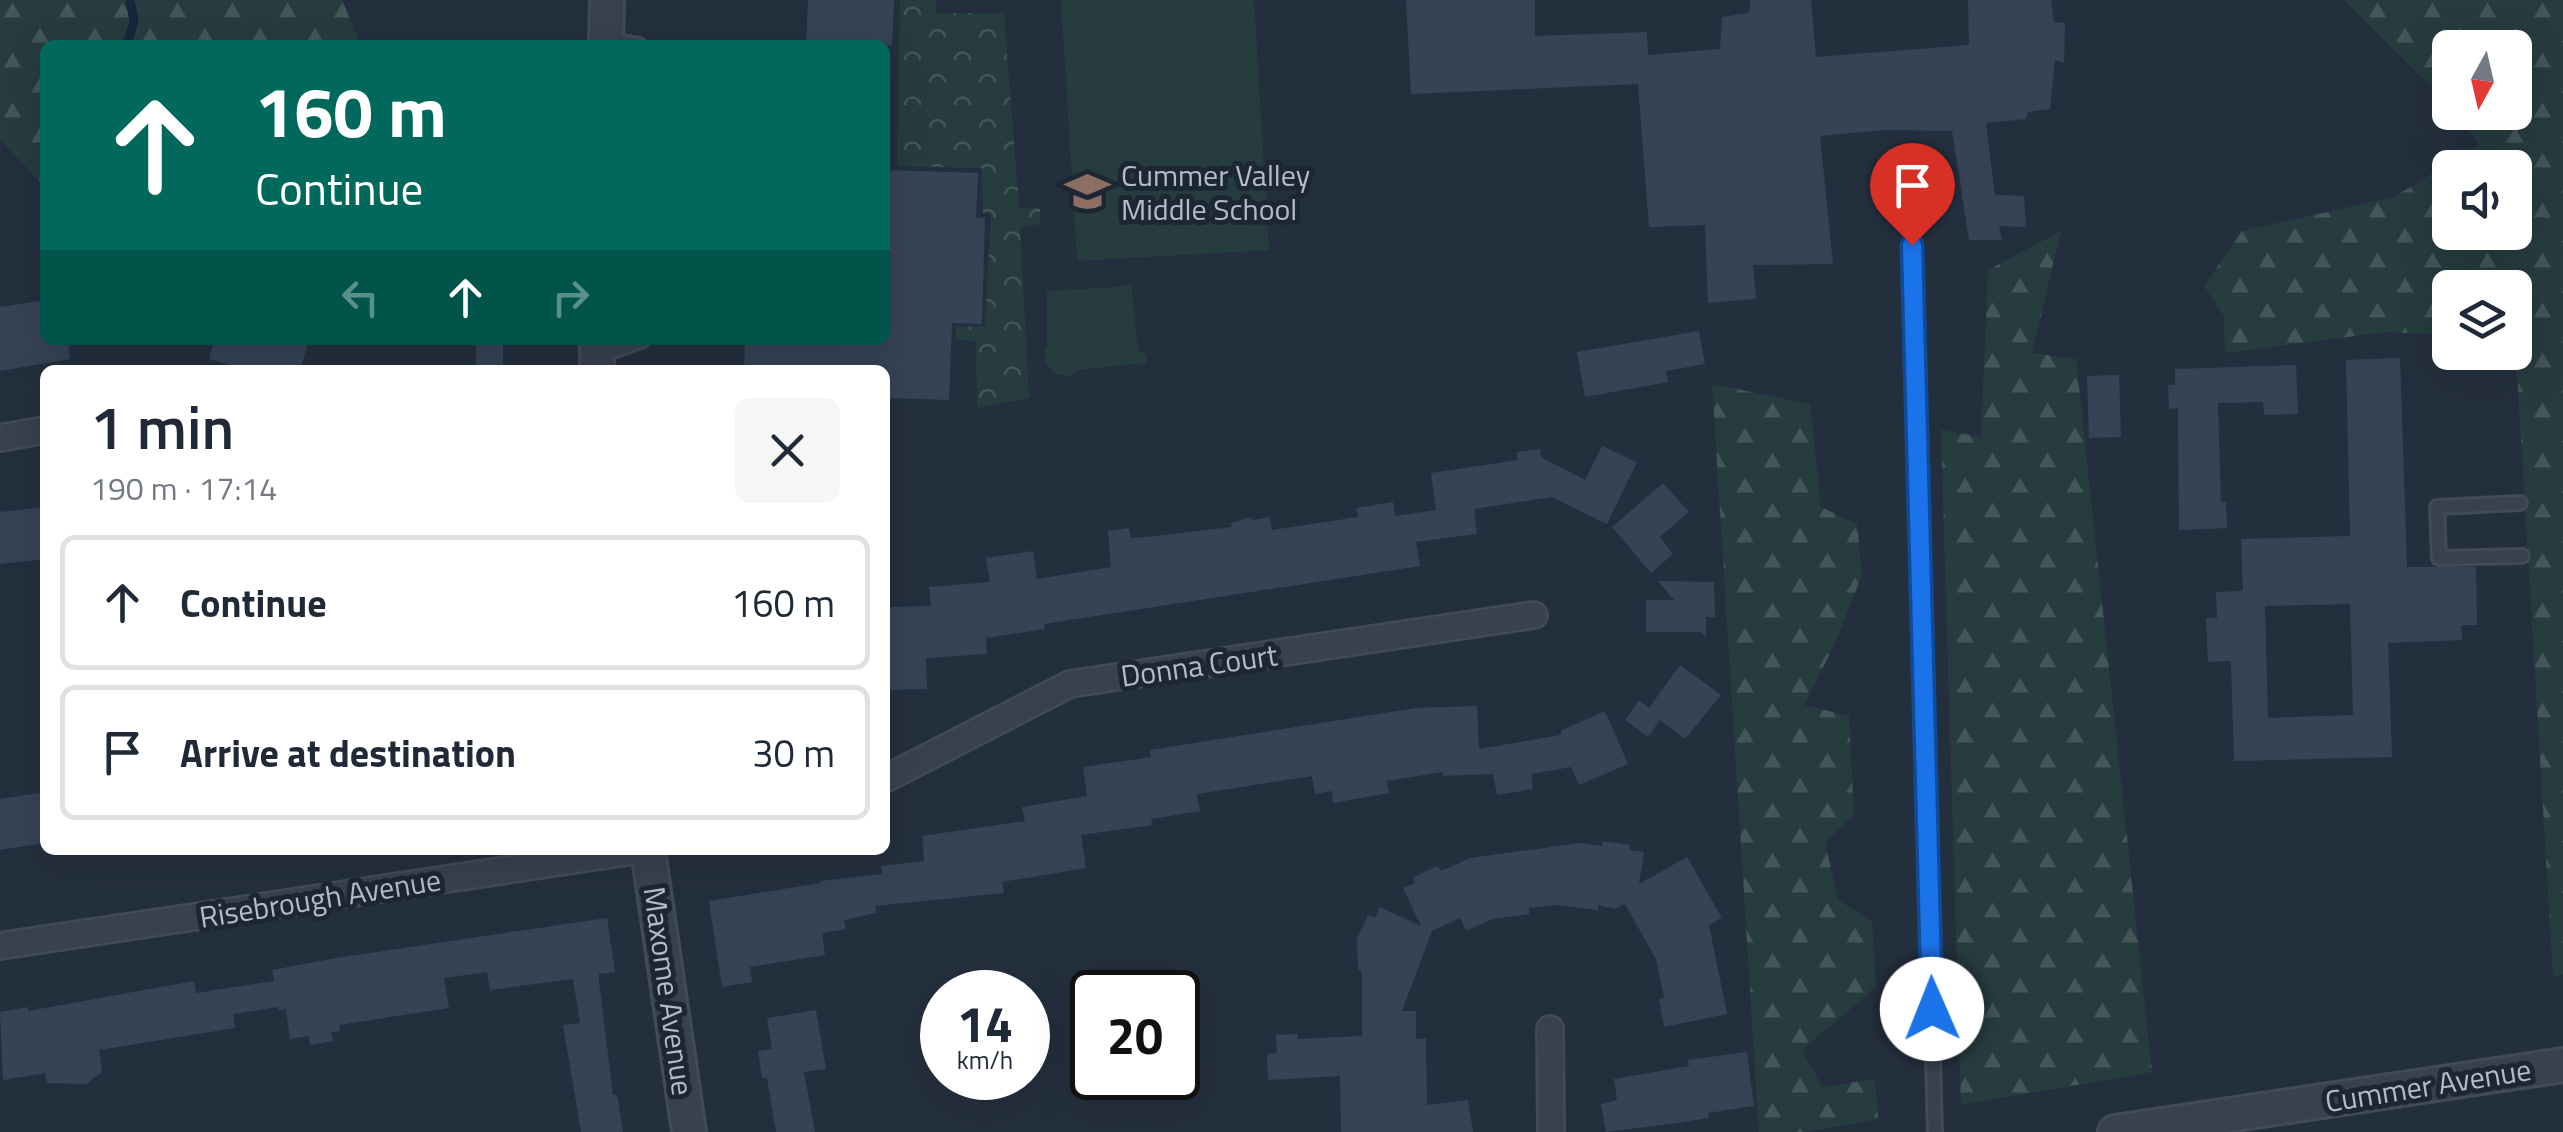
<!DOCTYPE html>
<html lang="en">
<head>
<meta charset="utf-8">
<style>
	:root { --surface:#fff; --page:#f6f6f7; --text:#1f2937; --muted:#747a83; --line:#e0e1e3 }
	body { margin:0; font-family:"Titillium Web",sans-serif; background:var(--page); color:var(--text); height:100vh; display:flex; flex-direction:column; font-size:38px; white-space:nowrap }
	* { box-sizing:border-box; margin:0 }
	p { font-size:32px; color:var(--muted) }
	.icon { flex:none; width:55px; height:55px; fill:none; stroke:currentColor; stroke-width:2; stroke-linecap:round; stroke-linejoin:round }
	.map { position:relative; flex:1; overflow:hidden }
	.sheet { position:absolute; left:40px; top:365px; width:850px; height:490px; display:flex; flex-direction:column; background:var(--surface); border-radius:15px; box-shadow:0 10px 40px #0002 }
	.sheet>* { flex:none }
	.hud { position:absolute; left:40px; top:40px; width:850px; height:305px; border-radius:15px; box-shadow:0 10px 40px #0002; background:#00695c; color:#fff; overflow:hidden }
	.needle { width:65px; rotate:188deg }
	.buttons { position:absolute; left:2432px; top:30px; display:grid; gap:20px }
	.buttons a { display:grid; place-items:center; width:100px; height:100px; border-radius:15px; background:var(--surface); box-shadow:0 10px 40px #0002; font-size:50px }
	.speed { position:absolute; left:920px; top:970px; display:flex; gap:20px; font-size:50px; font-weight:700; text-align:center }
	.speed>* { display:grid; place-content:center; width:130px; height:130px; border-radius:50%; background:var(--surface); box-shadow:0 10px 40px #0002; line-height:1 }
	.speed small { font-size:25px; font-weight:400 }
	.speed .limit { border:5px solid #111; border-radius:15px; background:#fff; color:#111 }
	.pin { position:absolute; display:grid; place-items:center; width:85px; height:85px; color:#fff; margin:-102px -42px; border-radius:50% 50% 50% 0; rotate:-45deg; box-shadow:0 0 10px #0007 }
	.pin .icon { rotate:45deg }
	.me { position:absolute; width:110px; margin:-55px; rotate:359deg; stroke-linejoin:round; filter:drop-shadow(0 0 8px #0008) }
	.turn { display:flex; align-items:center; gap:35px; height:210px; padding:0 50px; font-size:45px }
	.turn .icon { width:130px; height:130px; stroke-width:2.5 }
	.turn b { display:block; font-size:70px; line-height:85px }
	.lanes { display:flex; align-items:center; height:95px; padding:0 50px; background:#0003; justify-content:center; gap:50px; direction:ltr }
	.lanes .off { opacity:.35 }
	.round { display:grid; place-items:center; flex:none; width:105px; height:105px; border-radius:15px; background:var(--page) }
	.overview { display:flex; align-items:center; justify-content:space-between; height:170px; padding:0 50px }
	h1 { font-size:60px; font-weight:600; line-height:75px }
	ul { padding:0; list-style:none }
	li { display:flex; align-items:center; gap:30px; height:135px; margin:0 20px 15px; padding:0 30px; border:5px solid var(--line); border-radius:15px }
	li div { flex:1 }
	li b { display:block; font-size:38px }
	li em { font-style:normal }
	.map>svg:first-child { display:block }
</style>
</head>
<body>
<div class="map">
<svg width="2563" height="1132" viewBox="0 0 2563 1132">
	<defs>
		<pattern id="forest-firs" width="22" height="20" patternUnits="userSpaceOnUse" patternTransform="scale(2.5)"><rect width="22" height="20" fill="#263c3f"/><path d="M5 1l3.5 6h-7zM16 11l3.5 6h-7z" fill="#435659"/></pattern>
		<pattern id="park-crowns" width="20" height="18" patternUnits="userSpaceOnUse" patternTransform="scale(2.5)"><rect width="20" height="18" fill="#263c3f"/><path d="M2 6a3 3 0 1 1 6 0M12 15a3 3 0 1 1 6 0" fill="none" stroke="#435659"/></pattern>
	</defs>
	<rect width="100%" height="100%" fill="#242f3e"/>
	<path fill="url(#forest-firs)" fill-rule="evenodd" d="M 0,0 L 342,0 L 361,45 L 45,45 L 45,187 L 0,139 Z
		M 2344,0 L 2563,0 L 2563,975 L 2553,976 L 2515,338 L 2515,288 L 2450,288 L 2450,335 L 2387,332 L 2225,353 L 2224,316 L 2204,286 L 2242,231 L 2394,197 L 2479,145 L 2456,113 L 2515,112 L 2515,48 L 2450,48 L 2450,105 ZM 2450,168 L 2515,168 L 2515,232 L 2450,232 Z
		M 2061,231 L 2032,353 L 2076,359 L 2152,1072 L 1961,1105 L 1941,430 L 1981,437 L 1988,270 Z
		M 1712,384 L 1810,404 L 1821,507 L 1857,524 L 1862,575 L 1834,646 L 1804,705 L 1849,716 L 1854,815 L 1825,842 L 1838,900 L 1872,922 L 1876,987 L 1802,1050 L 1822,1087 L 1875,1079 L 1878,1119 L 1807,1132 L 1759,1132 Z"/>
	<path fill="url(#park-crowns)" d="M 900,0 L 936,0 L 936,13 L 1004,13 L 1019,208 L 1040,208 L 1040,224 L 1020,227 L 1029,398 L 977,408 L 976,341 L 956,340 L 956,327 L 985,326 L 991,214 L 983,213 L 982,168 L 897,166 Z"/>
	<path fill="#263c3f" d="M 1061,0 L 1254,0 L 1269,250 L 1077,261 Z
		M 1131,283 L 1138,350 L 1147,355 L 1146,363 L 1078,370 L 1071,376 L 1055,374 L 1046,363 L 1044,350 L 1047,346 L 1047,291 L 1117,287 Z"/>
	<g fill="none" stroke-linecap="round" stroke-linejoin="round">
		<path stroke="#17263c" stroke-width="9" d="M 127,45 L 134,21 L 130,0"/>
	</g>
	<path fill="#364354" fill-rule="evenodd" d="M 808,0 L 894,0 L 892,45 L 806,45 Z
		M 1406,0 L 1535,0 L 1535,36 L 1647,32 L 1648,55 L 1720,49 L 1722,17 L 1749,13 L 1750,0 L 1811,0 L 1816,57 L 1969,45 L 1968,0 L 2051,0 L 2054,22 L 2065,23 L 2064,63 L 2055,60 L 2050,109 L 2028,112 L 2026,119 L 1986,123 L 1995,195 L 2024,196 L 2026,227 L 1999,226 L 2002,240 L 1969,240 L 1952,131 L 1885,130 L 1820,136 L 1833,264 L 1753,265 L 1756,299 L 1708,303 L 1705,225 L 1649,227 L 1638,84 L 1411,94 Z
		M 885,170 L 978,173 L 976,218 L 985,218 L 982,324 L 952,323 L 949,400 L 885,398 L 885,370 L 744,370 L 745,340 L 885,340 Z
		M 45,300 L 45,340 L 68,340 L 70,359 L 0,371 L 0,307 Z
		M 1699,331 L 1705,364 L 1666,371 L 1668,382 L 1585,397 L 1577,352 Z
		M 214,340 L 309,340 L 300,370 L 247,370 L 209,359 Z
		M 476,340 L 503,340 L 503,370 L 476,370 Z
		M 2400,358 L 2407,567 L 2476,567 L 2477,625 L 2461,625 L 2462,640 L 2388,643 L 2392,757 L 2234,761 L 2231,661 L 2208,662 L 2206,618 L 2217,618 L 2216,592 L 2243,591 L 2241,539 L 2350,536 L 2346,360 ZM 2350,604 L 2353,715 L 2268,718 L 2265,606 Z
		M 2296,365 L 2298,414 L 2264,415 L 2263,402 L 2218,403 L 2221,502 L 2226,502 L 2227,528 L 2179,530 L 2178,408 L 2169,409 L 2168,385 L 2175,385 L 2175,369 Z
		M 2119,375 L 2121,437 L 2089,438 L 2087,376 Z
		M 1602,446 L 1637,462 L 1607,524 L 1552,497 L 1474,509 L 1477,534 L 1416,542 L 1420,566 L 1044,624 L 1045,629 L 986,638 L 987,654 L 926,658 L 927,689 L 885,690 L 885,607 L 931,606 L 929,587 L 990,582 L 986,558 L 1033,551 L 1037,579 L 1111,567 L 1108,531 L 1129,528 L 1131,538 L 1146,537 L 1232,527 L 1231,523 L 1251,517 L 1252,520 L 1270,517 L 1272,530 L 1358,517 L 1356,508 L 1393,502 L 1395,516 L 1436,510 L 1431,473 L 1518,460 L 1517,452 L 1540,449 L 1541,457 L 1585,480 Z
		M 1663,483 L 1689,512 L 1660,537 L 1673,554 L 1651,573 L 1612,527 Z
		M 45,507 L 45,559 L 0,564 L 0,512 Z
		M 1658,581 L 1714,582 L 1715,617 L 1706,617 L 1706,638 L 1701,632 L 1646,632 L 1646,600 L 1674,600 Z
		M 1680,665 L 1721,695 L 1685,739 L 1660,720 L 1648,737 L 1625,720 L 1639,700 L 1649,708 Z
		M 1477,706 L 1479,749 L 1560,735 L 1562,730 L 1605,711 L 1628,764 L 1579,785 L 1571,767 L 1531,774 L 1533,789 L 1497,795 L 1493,774 L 1443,776 L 1443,772 L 1387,781 L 1389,793 L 1333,803 L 1332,791 L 1315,794 L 1312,776 L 1197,794 L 1200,811 L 1151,819 L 1152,825 L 1081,835 L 1086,868 L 1002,882 L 1004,893 L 875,906 L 876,913 L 844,920 L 846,929 L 822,933 L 825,955 L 750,967 L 752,982 L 722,987 L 709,901 L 820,883 L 820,881 L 882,874 L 881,866 L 924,861 L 922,836 L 1025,821 L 1022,807 L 1087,796 L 1083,767 L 1151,757 L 1150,750 L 1416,708 Z
		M 45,792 L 45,843 L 0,850 L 0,799 Z
		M 1603,841 L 1630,845 L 1629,850 L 1644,852 L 1639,884 L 1687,857 L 1722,918 L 1709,925 L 1727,1014 L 1664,1027 L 1659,999 L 1664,998 L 1656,959 L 1625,904 L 1614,909 L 1598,905 L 1598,910 L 1558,905 L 1529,908 L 1529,914 L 1492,919 L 1466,931 L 1460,918 L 1432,931 L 1402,1011 L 1416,1011 L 1416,1039 L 1426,1038 L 1427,1105 L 1468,1100 L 1473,1132 L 1341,1132 L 1340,1076 L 1268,1080 L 1267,1054 L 1277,1053 L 1276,1035 L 1297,1034 L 1298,1039 L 1362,1036 L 1362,972 L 1358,969 L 1357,939 L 1368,915 L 1375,918 L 1380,907 L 1421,926 L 1403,888 L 1415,883 L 1413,877 L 1438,866 L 1441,871 L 1470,858 L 1580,843 L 1602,846 Z
		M 607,918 L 615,972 L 599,974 L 599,982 L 613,1095 L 617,1095 L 623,1132 L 581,1132 L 563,1025 L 580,1023 L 573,979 L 490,990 L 487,972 L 444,978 L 449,1008 L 339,1025 L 340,1031 L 331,1032 L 333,1041 L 310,1045 L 309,1036 L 290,1039 L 286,1009 L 279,1010 L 278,1007 L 233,1014 L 235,1028 L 99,1050 L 102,1072 L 86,1084 L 47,1083 L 45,1073 L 3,1080 L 0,1012 L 28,1007 L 28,1011 L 194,981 L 196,993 L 274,981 L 272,970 L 336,958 Z
		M 816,1010 L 826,1069 L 804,1072 L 815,1132 L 776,1132 L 767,1078 L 762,1078 L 758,1051 L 772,1049 L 767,1018 Z
		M 1747,1052 L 1754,1106 L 1708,1113 L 1709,1118 L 1670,1124 L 1606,1132 L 1601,1104 L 1617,1100 L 1614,1079 L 1689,1066 L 1688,1060 Z"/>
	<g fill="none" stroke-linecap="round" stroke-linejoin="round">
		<defs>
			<path id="service" d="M 607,40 L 639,45
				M 1911,245 L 1935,1132
				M 599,356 L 643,340
				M 2520,503 L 2437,507 L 2439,558 L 2522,556"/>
			<path id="minor" d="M 0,438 L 45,430
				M 885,779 L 1070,684 L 1534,615
				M 0,946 L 640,850
				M 1550,1029 L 1551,1132"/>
			<path id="tertiary" d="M 606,45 L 607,0
				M 597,340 L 597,370
				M 648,850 L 689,1132
				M 2115,1132 L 2563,1065"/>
		</defs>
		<use href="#service" stroke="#414a57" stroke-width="18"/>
		<use href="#minor" stroke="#414a57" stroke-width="30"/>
		<use href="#tertiary" stroke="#414a57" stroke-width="38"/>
		<use href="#service" stroke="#38414e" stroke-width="12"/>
		<use href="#minor" stroke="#38414e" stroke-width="25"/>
		<use href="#tertiary" stroke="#38414e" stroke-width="32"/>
	</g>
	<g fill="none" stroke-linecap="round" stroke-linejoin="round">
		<defs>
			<path id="route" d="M 1912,245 L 1932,1009"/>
		</defs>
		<use href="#route" stroke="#114b97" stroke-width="25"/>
		<use href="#route" stroke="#1a73e8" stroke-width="18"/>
	</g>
	<defs>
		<symbol id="school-bare" viewBox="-9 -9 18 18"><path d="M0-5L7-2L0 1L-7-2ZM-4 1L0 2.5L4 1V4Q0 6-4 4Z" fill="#8d6e63" stroke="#1d2633" stroke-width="2.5" paint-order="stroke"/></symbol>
	</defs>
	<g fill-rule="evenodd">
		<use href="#school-bare" x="1056" y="160" width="63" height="63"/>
	</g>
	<g text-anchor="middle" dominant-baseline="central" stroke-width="10" stroke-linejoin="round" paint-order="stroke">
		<g font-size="30" fill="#b4bcc9" stroke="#1d2633" text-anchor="start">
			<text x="1121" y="175">Cummer Valley<tspan x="1121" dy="34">Middle School</tspan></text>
		</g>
		<g font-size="30" fill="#b4bcc9" stroke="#1d2633">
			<text transform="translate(1199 665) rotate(-8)">Donna Court</text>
			<text transform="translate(320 898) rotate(-9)">Risebrough Avenue</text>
			<text transform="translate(669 991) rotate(82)">Maxome Avenue</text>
			<text transform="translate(2428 1085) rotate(-9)">Cummer Avenue</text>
		</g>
	</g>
</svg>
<div class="buttons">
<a><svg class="needle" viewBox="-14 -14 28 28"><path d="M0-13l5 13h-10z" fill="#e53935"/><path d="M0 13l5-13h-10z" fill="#747a83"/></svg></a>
<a><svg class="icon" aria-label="sound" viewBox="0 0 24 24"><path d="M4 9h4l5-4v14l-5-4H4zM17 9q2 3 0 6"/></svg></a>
<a><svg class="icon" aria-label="layers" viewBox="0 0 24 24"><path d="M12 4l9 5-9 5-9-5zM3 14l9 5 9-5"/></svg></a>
</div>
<div class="speed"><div>14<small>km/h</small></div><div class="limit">20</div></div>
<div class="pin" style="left:1912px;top:245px;background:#d93025"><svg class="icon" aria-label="arrive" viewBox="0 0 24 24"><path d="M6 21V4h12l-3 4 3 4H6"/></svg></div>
<svg class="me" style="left:1932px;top:1009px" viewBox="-20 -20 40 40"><circle r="19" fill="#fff"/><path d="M0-13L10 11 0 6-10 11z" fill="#1a73e8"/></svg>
<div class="hud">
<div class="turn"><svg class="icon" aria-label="ahead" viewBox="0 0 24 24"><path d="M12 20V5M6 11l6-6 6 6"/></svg><div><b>160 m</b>Continue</div></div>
<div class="lanes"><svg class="icon off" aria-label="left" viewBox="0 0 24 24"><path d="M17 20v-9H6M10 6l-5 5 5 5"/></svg><svg class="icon" aria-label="ahead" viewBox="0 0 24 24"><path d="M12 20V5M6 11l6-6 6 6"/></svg><svg class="icon off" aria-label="right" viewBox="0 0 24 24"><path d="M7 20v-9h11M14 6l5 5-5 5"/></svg></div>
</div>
<section class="sheet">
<div class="overview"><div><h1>1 min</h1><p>190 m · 17:14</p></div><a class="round"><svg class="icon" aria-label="close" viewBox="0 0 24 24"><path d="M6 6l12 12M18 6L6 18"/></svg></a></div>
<ul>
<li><svg class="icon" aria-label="ahead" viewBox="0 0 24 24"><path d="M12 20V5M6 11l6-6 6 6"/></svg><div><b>Continue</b></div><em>160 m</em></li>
<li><svg class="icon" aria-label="arrive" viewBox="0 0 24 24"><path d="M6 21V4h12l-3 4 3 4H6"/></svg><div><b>Arrive at destination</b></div><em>30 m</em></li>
</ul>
</section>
</div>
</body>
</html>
